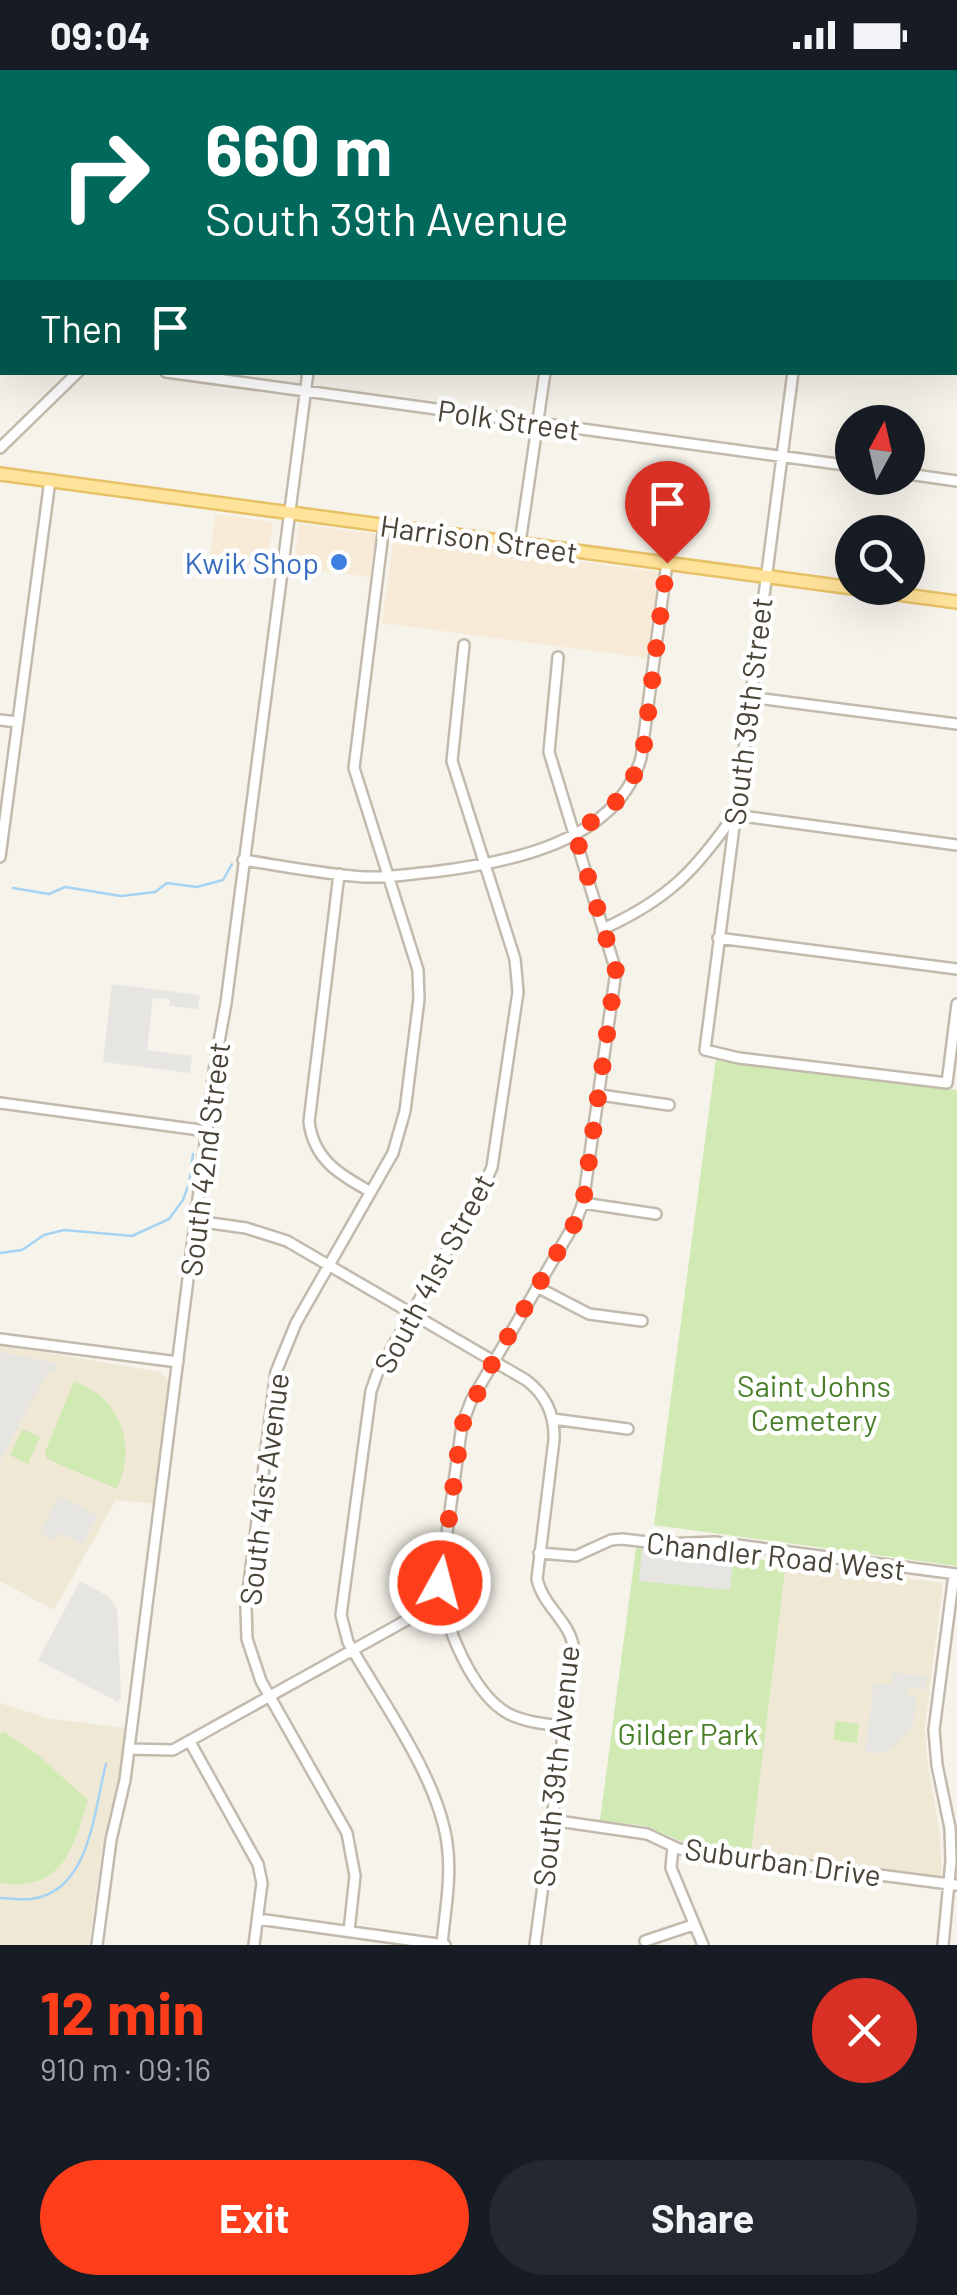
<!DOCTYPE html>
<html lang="en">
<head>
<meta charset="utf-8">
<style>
	:root { --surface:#171b24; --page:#242831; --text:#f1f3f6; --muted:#9ea1a6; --accent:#fe3d1a }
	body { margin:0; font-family:Barlow,sans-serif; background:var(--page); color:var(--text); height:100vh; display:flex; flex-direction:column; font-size:38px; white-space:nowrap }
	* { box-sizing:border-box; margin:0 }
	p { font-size:32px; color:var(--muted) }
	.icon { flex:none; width:55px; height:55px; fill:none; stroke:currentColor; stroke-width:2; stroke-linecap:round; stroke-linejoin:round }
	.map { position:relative; height:1875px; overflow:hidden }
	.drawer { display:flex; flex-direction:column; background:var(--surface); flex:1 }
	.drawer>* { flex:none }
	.top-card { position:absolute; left:0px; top:0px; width:958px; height:305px; box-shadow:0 10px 40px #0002; background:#00695c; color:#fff; overflow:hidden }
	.needle { width:65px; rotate:8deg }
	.buttons { position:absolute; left:835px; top:335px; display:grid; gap:20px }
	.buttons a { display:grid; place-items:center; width:90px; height:90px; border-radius:50%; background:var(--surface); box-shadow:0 10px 40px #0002; font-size:50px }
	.pin { position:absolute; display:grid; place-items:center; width:85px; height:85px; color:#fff; margin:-102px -42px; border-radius:50% 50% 50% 0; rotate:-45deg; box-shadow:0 0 10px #0007 }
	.pin .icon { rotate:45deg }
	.me { position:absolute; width:110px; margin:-55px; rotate:7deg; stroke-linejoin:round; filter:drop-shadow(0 0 8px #0008) }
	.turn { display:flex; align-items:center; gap:35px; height:210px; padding:0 40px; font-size:45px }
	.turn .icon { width:130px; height:130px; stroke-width:2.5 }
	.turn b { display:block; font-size:70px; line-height:85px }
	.then { display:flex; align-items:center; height:95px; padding:0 40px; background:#0003; gap:20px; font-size:38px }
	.round { display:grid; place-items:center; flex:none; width:105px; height:105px; border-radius:52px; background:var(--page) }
	.overview { display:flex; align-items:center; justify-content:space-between; height:170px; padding:0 40px }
	h1 { font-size:60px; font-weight:700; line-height:75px; color:var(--accent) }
	.button { display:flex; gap:20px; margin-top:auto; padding:20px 40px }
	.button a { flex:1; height:115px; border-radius:60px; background:var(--accent); color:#fff; font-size:40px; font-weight:700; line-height:115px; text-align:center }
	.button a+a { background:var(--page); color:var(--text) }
	.status { display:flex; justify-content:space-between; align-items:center; height:70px; padding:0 50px; background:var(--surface); direction:ltr }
	.status svg { height:28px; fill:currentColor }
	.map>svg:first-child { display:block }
</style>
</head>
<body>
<div class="status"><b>09:04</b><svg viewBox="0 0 49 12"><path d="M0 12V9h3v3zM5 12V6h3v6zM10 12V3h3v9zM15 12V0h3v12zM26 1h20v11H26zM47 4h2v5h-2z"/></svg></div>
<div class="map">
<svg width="957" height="1875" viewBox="0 0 957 1875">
	<rect width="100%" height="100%" fill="#f6f3eb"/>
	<path fill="#f7ead7" d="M 215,444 L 273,452 L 267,495 L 210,487 Z
		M 299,454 L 376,464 L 370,507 L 294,497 Z
		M 394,467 L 659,502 L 647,588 L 382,553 Z"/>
	<path fill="#efe8d5" d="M 0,1275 L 161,1302 L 169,1312 L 154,1434 L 116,1430 L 54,1540 L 0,1511 Z
		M 786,1492 L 943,1513 L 925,1657 L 927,1690 L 940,1764 L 942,1808 L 751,1782 Z
		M 0,1633 L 46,1648 L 126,1658 L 119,1710 L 102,1778 L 89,1875 L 0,1875 Z"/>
	<path fill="#d1eab4" d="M 716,988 L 957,1020 L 957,1496 L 654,1455 Z
		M 74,1312 C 121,1327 137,1375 117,1419 L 47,1389 L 45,1382 Z
		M 22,1359 L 40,1367 L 28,1394 L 10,1385 Z
		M 636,1478 L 786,1492 L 751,1782 L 685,1773 L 646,1756 L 600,1750 Z
		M 836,1651 L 859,1654 L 857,1673 L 833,1670 Z
		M 4,1662 L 39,1686 L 88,1730 C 73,1779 63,1822 0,1813 L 0,1663 Z"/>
	<path fill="#e7e5e2" d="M 112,914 L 200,925 L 198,939 L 169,936 L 170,929 L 153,928 L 147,980 L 192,986 L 190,1003 L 103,992 Z
		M 0,1282 L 56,1293 L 56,1300 L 46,1304 L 0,1392 Z
		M 59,1426 L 98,1446 L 83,1475 L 60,1463 L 55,1470 L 40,1463 Z
		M 642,1478 L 733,1485 L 730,1520 L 639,1511 Z
		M 80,1511 L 108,1526 L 117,1539 L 121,1627 L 118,1632 L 38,1590 Z
		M 893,1602 L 927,1607 L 926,1620 L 907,1618 L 906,1625 L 916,1626 L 913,1656 L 891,1679 L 881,1684 L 865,1682 L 874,1613 L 891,1615 Z"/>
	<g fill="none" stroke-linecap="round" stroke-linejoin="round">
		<path stroke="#a7d3f2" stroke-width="2.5" d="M 13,818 L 49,824 L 65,817 L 121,826 L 155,822 L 167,813 L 197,817 L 223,810 L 232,794
			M 0,1183 L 22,1180 L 44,1165 L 64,1160 L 132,1166 L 169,1149 L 183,1130 L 189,1113 L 193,1084
			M 0,1828 C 10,1828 21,1830 31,1829 C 91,1822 94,1738 106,1694"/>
		<defs>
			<path id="minor" d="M 117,0 L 117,2
				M 607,0 L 626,2
				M 352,2 L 353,0
				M 415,2 L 419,0
				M 589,2 L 589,0
				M 712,2 L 712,0
				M 837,2 L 837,0
				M 0,40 L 2,40
				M 956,49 L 957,39
				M 0,160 L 2,160
				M 955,168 L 957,168
				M 0,281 L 2,281
				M 955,289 L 957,289
				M 166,302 L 852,396
				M 793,302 L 705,980 L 739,988 L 947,1013 L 957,934
				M 0,378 L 78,302
				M 908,404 L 957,411
				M 520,473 L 545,302
				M 558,587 L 549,682 L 616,901 L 583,1133 L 576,1151 L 471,1331 L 462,1355 L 440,1513 C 442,1552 473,1625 509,1644 C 525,1652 545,1654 563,1656
				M 749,627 L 957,654
				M 0,650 L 17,652
				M 0,787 L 50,410
				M 243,790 C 283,796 323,804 364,807 C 387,808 410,804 432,802 C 507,793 617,773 641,688 L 667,493
				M 339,804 L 309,1052 C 314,1090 340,1105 371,1122
				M 605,858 C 668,829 695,801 734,745 L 957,775
				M 718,868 L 957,899
				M 600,1025 L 669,1035
				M 0,1033 L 207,1061
				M 583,1133 L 656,1144
				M 196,1151 L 246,1158 L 287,1171 L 526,1310 C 546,1325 555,1345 554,1370 L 537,1509 C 543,1538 574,1553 574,1584 L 535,1875
				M 537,1217 L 589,1244 L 642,1251
				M 0,1269 L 178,1292
				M 553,1349 L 628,1359
				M 539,1483 L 576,1486 L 611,1470 L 622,1469 L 665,1474 L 715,1472 L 957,1504
				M 190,1672 L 258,1794 L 262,1813 L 254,1875
				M 129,1679 L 173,1680 L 441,1531
				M 551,1750 L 647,1764 L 679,1779 L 957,1815
				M 673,1776 L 671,1798 L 703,1875
				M 258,1849 L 445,1875
				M 349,1861 L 355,1806 L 347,1763 L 261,1611 L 247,1569 L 246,1537 L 276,1302 L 296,1253 L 393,1083 L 405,1041 L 419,929 L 418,900 L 354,698 L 384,455
				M 645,1871 L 693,1855
				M 442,1874 C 445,1841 452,1806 447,1773 C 438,1707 381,1630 348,1572 L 341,1545 L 371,1321 L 377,1304 L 483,1118 L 492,1097 L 518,922 L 515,889 L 452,691 L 464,575
				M 97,1875 L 111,1770 L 125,1710 L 215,994 L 226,933 L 308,302
				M 943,1875 L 951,1791 L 950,1758 L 937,1695 L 934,1660 L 954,1504"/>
			<path id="major" d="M 0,404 L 957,532"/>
		</defs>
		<use href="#minor" stroke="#c2bbad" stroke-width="14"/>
		<use href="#major" stroke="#e7c168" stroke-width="16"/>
		<use href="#minor" stroke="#fff" stroke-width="9"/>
		<use href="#major" stroke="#ffe39b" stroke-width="11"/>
	</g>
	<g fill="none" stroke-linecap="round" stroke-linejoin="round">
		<path stroke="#fe3d1a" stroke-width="18" stroke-dasharray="0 32.4" d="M 440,1513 L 462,1355 L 493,1292 L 576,1151 L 583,1133 L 616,901 L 575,763 C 614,737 633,723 644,675 L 667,493"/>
	</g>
	<circle fill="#3f7fe0" stroke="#fff" stroke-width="4" cx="339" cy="492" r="10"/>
	<g text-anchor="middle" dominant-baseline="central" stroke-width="9" stroke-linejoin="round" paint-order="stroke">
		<g font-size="30" fill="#4a4338" stroke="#fff">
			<text transform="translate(509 349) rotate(8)">Polk Street</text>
			<text transform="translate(479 468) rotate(8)">Harrison Street</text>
			<text transform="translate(747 641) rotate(-83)">South 39th Street</text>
			<text transform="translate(204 1089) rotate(-83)">South 42nd Street</text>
			<text transform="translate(433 1203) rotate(-62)">South 41st Street</text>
			<text transform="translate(263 1419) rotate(-83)">South 41st Avenue</text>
			<text transform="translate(776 1485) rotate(6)">Chandler Road West</text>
			<text transform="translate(555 1696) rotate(-84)">South 39th Avenue</text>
			<text transform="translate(783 1791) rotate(8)">Suburban Drive</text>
		</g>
		<g font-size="30" fill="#366cbe" stroke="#fff" text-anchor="end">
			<text x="319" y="492">Kwik Shop</text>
		</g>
		<g font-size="30" fill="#497f29" stroke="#fff">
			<text x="814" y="1315">Saint Johns<tspan x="814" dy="34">Cemetery</tspan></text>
			<text x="688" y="1663">Gilder Park</text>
		</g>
	</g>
</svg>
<div class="buttons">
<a><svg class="needle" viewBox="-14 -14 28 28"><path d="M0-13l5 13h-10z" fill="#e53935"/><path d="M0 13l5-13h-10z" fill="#9ea1a6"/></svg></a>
<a><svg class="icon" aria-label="search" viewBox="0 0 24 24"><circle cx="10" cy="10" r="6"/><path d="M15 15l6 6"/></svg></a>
</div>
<div class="pin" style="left:667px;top:493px;background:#d93025"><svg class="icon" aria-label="arrive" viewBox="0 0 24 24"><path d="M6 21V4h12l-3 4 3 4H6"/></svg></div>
<svg class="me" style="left:440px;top:1513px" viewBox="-20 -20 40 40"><circle r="17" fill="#fe3d1a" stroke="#fff" stroke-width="3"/><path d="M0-11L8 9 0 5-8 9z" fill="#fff"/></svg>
<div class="top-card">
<div class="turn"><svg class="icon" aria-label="right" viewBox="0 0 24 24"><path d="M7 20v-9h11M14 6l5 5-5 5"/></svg><div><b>660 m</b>South 39th Avenue</div></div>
<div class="then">Then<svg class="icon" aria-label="arrive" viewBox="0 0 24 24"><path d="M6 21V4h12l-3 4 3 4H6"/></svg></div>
</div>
</div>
<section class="drawer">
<div class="overview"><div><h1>12 min</h1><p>910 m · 09:16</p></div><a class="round" style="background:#d93025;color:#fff"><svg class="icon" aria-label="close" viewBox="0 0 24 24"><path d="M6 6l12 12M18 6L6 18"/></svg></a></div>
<div class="button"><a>Exit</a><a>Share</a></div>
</section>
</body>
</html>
